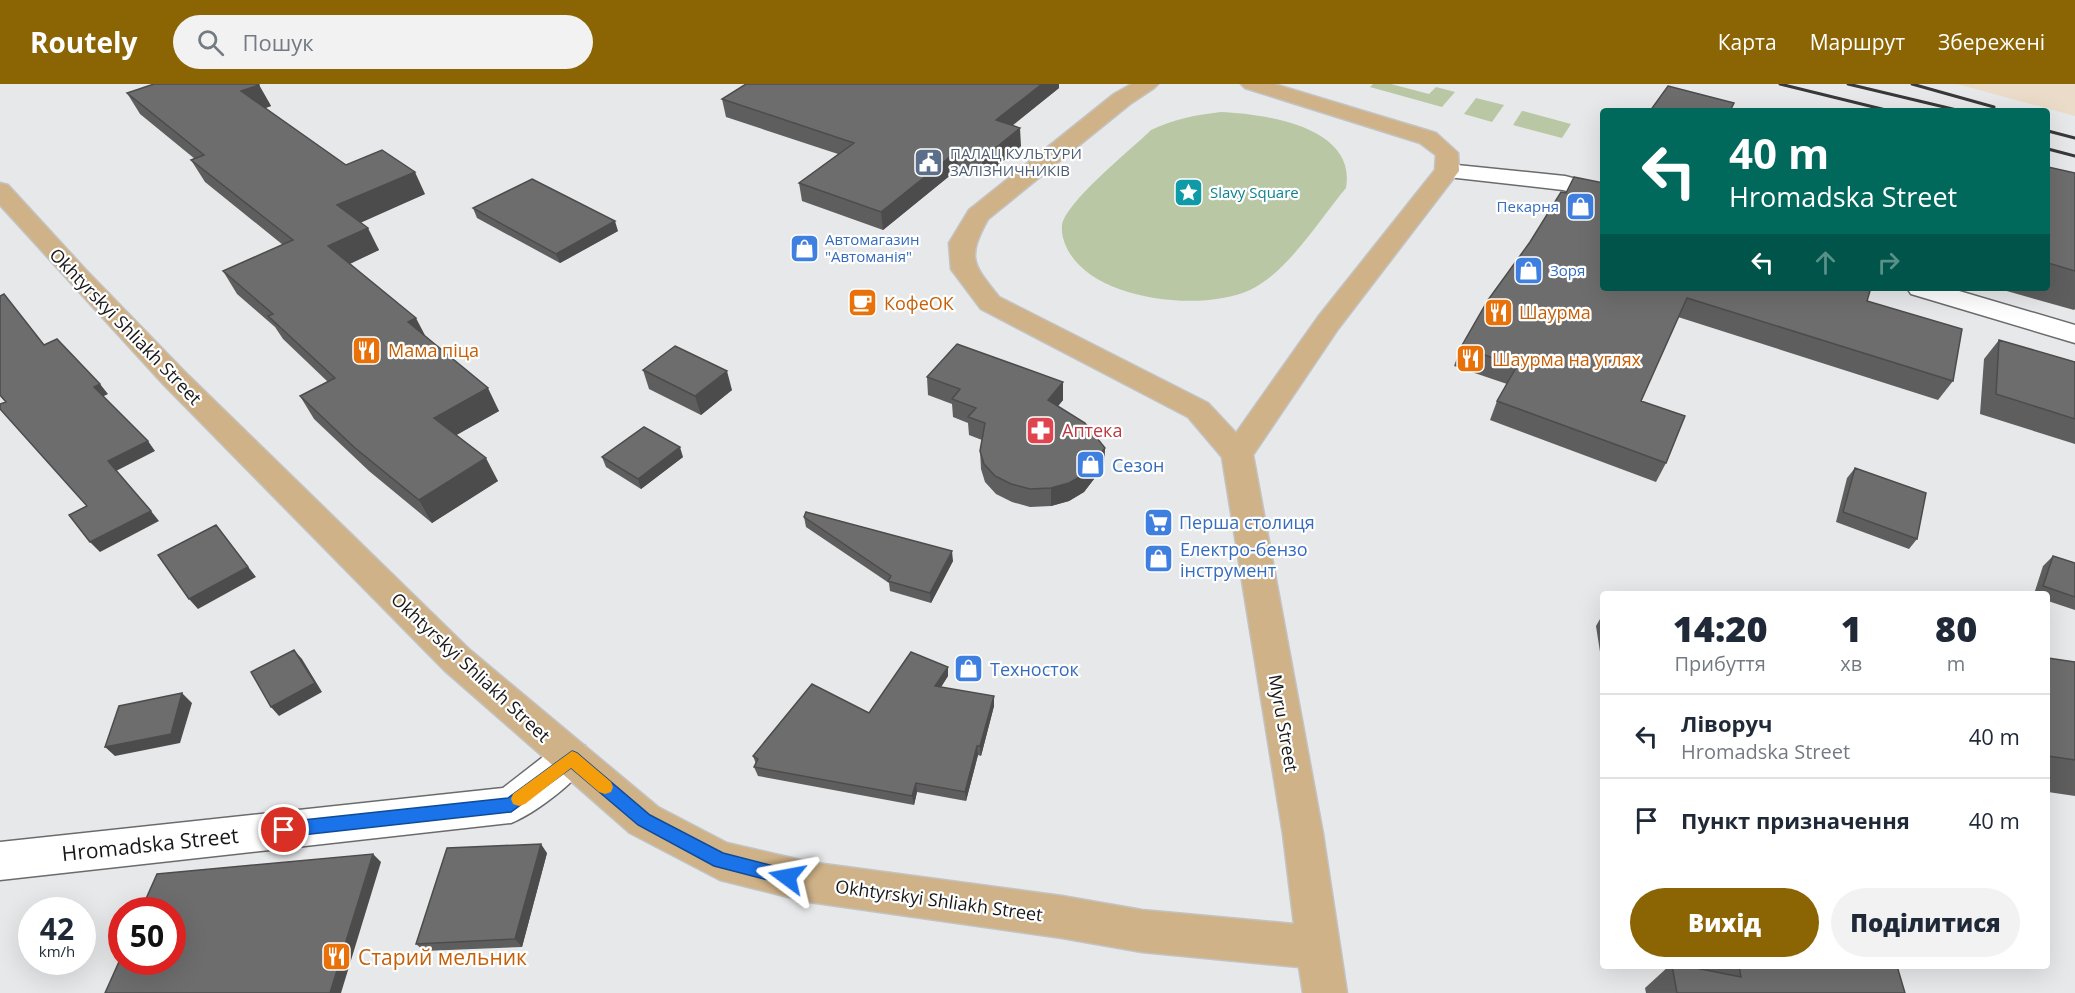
<!DOCTYPE html>
<html lang="uk">
<head>
<meta charset="utf-8">
<style>
	:root { --surface:#fff; --page:#f2f2f3; --text:#1f2937; --muted:#747a83; --line:#e0e1e3; --accent:#8b6404 }
	body { margin:0; font-family:"Open Sans",sans-serif; background:var(--page); color:var(--text); height:100vh; display:flex; flex-direction:column; font-size:22px; white-space:nowrap }
	* { box-sizing:border-box; margin:0 }
	p { font-size:20px; color:var(--muted) }
	.icon { flex:none; width:33px; height:33px; fill:none; stroke:currentColor; stroke-width:2; stroke-linecap:round; stroke-linejoin:round }
	.map { position:relative; flex:1; overflow:hidden }
	.side { position:absolute; left:1600px; top:507px; width:450px; height:378px; display:flex; flex-direction:column; background:var(--surface); border-radius:6px; box-shadow:0 6px 24px #0002 }
	.side>* { flex:none }
	.banner { position:absolute; left:1600px; top:24px; width:450px; height:183px; border-radius:6px; box-shadow:0 6px 24px #0002; background:#00695c; color:#fff; overflow:hidden }
	.speed { position:absolute; left:18px; top:813px; display:flex; gap:12px; font-size:30px; font-weight:700; text-align:center }
	.speed>* { display:grid; place-content:center; width:78px; height:78px; border-radius:50%; background:var(--surface); box-shadow:0 6px 24px #0002; line-height:1 }
	.speed small { font-size:15px; font-weight:400 }
	.speed .limit { border:9px solid #d22; background:#fff; color:#111 }
	.pin { position:absolute; display:grid; place-items:center; width:51px; height:51px; color:#fff; margin:-26px; border:3px solid #fff; border-radius:50%; box-shadow:0 2px 6px #0007 }
	.me { position:absolute; width:66px; margin:-33px; rotate:283deg; stroke-linejoin:round; filter:drop-shadow(0 0 4px #0008) }
	.turn { display:flex; align-items:center; gap:21px; height:126px; padding:0 30px; font-size:27px }
	.turn .icon { width:78px; height:78px; stroke-width:2.5 }
	.turn b { display:block; font-size:42px; line-height:51px }
	.lanes { display:flex; align-items:center; height:57px; padding:0 30px; background:#0003; justify-content:center; gap:30px; direction:ltr }
	.lanes .off { opacity:.35 }
	.eta { display:flex; justify-content:space-evenly; align-items:center; height:102px; text-align:center }
	.eta b { font-size:36px; font-weight:800; line-height:42px }
	.primary-button { display:flex; gap:12px; margin-top:auto; padding:12px 30px }
	.primary-button a { flex:1; height:69px; border-radius:36px; background:var(--accent); color:#fff; font-size:24px; font-weight:800; line-height:69px; text-align:center }
	.primary-button a+a { background:var(--page); color:var(--text) }
	ul { padding:0; list-style:none }
	li { display:flex; align-items:center; gap:18px; height:84px; padding:0 30px; border-top:2px solid var(--line) }
	li div { flex:1 }
	li b { display:block; font-size:22px }
	li em { font-style:normal }
	header { display:flex; align-items:center; gap:36px; box-sizing:border-box; height:84px; padding:0 30px; background:var(--accent); color:#fff }
	header strong { font-size:28px }
	nav { display:flex; gap:33px; margin-inline-start:auto; font-size:21px }
	.search { width:420px; height:54px; background:var(--page); display:flex; align-items:center; gap:15px; box-sizing:border-box; padding:0 21px; border-radius:33px; color:var(--muted); font-size:22px }
	.map>svg:first-child { display:block }
</style>
</head>
<body>
<header>
<strong>Routely</strong>
<div class="search"><svg class="icon" aria-label="search" viewBox="0 0 24 24"><circle cx="10" cy="10" r="6"/><path d="M15 15l6 6"/></svg>Пошук</div>
<nav><a>Карта</a><a>Маршрут</a><a>Збережені</a></nav>
</header>
<div class="map">
<svg width="2075" height="909" viewBox="0 0 2075 909">
	<rect width="100%" height="100%" fill="#e7e8e9"/>
	<path fill="#ebdbc9" d="M 1957,0 L 2075,0 L 2075,32 Z"/>
	<path fill="#b9c7a5" d="M 1373,0 L 1391,0 L 1429,10 L 1436,3 L 1455,8 L 1442,23 L 1370,3 Z
		M 1476,14 L 1504,21 L 1492,38 L 1464,30 Z
		M 1522,27 L 1523,27 L 1571,40 L 1562,54 L 1513,41 Z
		M 1221,28 C 1264,30 1357,42 1346,104 C 1319,136 1288,188 1250,206 C 1202,228 1097,217 1069,168 C 1065,161 1061,151 1062,142 C 1064,119 1132,65 1151,46 C 1174,35 1196,31 1221,28 Z"/>
	<g fill="none" stroke-linecap="round" stroke-linejoin="round">
		<defs>
			<path id="minor" d="M 1447,80 L 1565,92 L 1604,102 L 1604,117 L 1563,106 L 1439,92 L 1435,87 L 1439,82 Z
				M 1907,204 L 1949,204 L 2075,241 L 2075,259 L 1911,210 Z
				M 571,657 L 585,662 L 590,674 C 580,696 534,730 511,739 L 0,796 L 0,758 L 503,704 L 557,662 Z"/>
			<path id="major" d="M 1132,0 L 1158,0 L 1154,4 L 1130,20 L 988,135 C 966,175 973,180 999,213 L 1208,319 L 1236,349 L 1318,233 L 1435,86 L 1436,71 L 1420,59 L 1245,4 L 1241,0 L 1274,0 L 1436,49 L 1458,69 L 1459,87 L 1338,245 L 1253,371 L 1323,750 L 1347,909 L 1303,909 L 1299,883 L 1142,868 L 1062,854 L 809,818 L 720,796 L 630,749 L 444,586 L 164,301 L 0,121 L 0,99 L 8,101 L 85,185 L 184,287 L 470,566 L 658,723 L 727,759 L 809,778 L 1062,812 L 1142,826 L 1294,840 L 1283,750 L 1222,373 L 1188,333 L 981,225 L 951,185 L 949,159 L 969,126 L 1114,10 Z"/>
		</defs>
		<use href="#minor" stroke="#6a6b6c" stroke-width="3"/>
		<use href="#major" stroke="#c3c3c3" stroke-width="3"/>
		<use href="#minor" fill="#fff" fill-rule="evenodd"/>
		<use href="#major" fill="#cfb288" fill-rule="evenodd"/>
		<path stroke="#383839" stroke-width="3" d="M 1780,0 L 1890,27
			M 1848,0 L 1961,27
			M 1912,0 L 1994,23
			M 2048,47 L 2075,54
			M 2048,65 L 2075,72"/>
	</g>
	<path fill="#5f5e5f" d="M 259,1 L 271,22 L 265,24 L 346,81 L 425,110 L 360,138 L 379,166 L 350,180 L 425,253 L 499,327 L 456,351 L 498,397 L 432,439 L 369,387 L 314,335 L 300,312 L 328,298 L 283,255 L 275,243 L 237,210 L 223,187 L 283,161 L 205,98 L 191,76 L 195,75 L 140,30 L 127,9 Z
		M 1059,4 L 1012,42 L 1021,62 L 983,94 L 958,85 L 883,146 L 802,117 L 799,99 L 838,70 L 726,33 L 722,15 Z
		M 2048,83 L 2075,89 L 2075,225 L 2074,226 L 1996,204 L 2048,204 Z
		M 1566,109 L 1604,204 L 1867,217 L 1953,297 L 1938,316 L 1678,233 L 1641,317 L 1666,379 L 1656,398 L 1490,336 L 1497,317 L 1507,300 L 1454,282 L 1461,263 Z
		M 473,124 L 618,147 L 560,179 L 477,134 Z
		M 1999,256 L 2075,278 L 2075,360 L 1980,330 L 1984,275 Z
		M 643,286 L 732,306 L 701,331 L 649,305 Z
		M 927,293 L 1063,316 L 1058,322 L 1105,364 L 1104,382 L 1084,408 L 1069,417 L 1051,422 L 1030,423 L 1012,418 L 996,410 L 985,398 L 981,385 L 980,367 L 982,356 L 969,351 L 968,339 L 953,333 L 952,320 L 928,311 Z
		M 602,373 L 683,373 L 641,405 L 606,383 Z
		M 1855,384 L 1917,455 L 1909,465 L 1836,438 L 1847,394 Z
		M 804,433 L 953,477 L 931,519 L 890,507 L 889,499 L 806,443 Z
		M 2053,472 L 2075,479 L 2075,526 L 2048,517 L 2048,510 L 2034,510 L 2043,482 Z
		M 1604,528 L 1604,594 L 1596,542 Z
		M 2048,574 L 2075,578 L 2075,712 L 2048,708 Z
		M 948,583 L 948,592 L 941,603 L 994,622 L 981,672 L 978,671 L 966,717 L 917,708 L 914,721 L 758,692 L 754,683 L 756,680 L 753,672 L 869,629 Z
		M 547,769 L 522,863 L 424,867 L 416,860 Z
		M 1669,882 L 1686,882 L 1706,886 L 1705,882 L 1897,882 L 1905,909 L 1646,909 L 1645,904 Z"/>
	<path fill="#4d4c4d" d="M 1042,0 L 1059,0 L 1059,4 L 996,54 L 996,36 Z
		M 259,1 L 271,22 L 253,29 L 241,7 Z
		M 1020,44 L 1021,62 L 983,94 L 982,75 Z
		M 957,67 L 958,85 L 883,146 L 881,128 Z
		M 415,88 L 425,110 L 349,144 L 337,121 Z
		M 615,137 L 618,147 L 560,179 L 556,170 Z
		M 368,144 L 379,166 L 340,184 L 328,162 Z
		M 416,234 L 428,257 L 408,238 Z
		M 727,287 L 732,306 L 701,331 L 695,312 Z
		M 1063,298 L 1063,316 L 1048,334 L 1048,316 Z
		M 100,300 L 108,310 L 102,313 L 94,303 Z
		M 488,304 L 499,327 L 446,357 L 434,334 Z
		M 148,357 L 155,367 L 116,387 L 108,377 Z
		M 680,363 L 683,373 L 641,405 L 638,395 Z
		M 1105,364 L 1104,382 L 1084,408 L 1069,417 L 1051,422 L 1051,404 Z
		M 486,374 L 498,397 L 432,439 L 419,416 Z
		M 151,427 L 159,437 L 100,468 L 90,458 Z
		M 216,441 L 256,493 L 198,525 L 189,515 Z
		M 952,467 L 953,477 L 931,519 L 930,509 Z
		M 294,566 L 302,575 L 322,608 L 279,632 L 271,623 Z
		M 948,583 L 948,592 L 936,611 L 935,602 Z
		M 182,609 L 192,619 L 180,659 L 115,672 L 105,663 Z
		M 994,612 L 994,622 L 981,672 L 980,662 Z
		M 977,662 L 978,671 L 966,717 L 965,708 Z
		M 916,699 L 917,708 L 914,721 L 912,712 Z
		M 541,760 L 547,769 L 522,863 L 515,855 Z
		M 373,770 L 381,778 L 341,909 L 330,909 Z"/>
	<path fill="#6e6d6e" stroke="#4d4c4d" stroke-width="1.5" d="M 154,0 L 258,0 L 259,1 L 241,7 L 346,81 L 382,66 L 415,88 L 337,121 L 368,144 L 328,162 L 416,234 L 408,238 L 488,304 L 434,334 L 486,374 L 419,416 L 355,364 L 300,312 L 335,294 L 268,232 L 273,230 L 223,187 L 293,156 L 191,76 L 204,71 L 127,9 Z
		M 746,0 L 1042,0 L 996,36 L 1020,44 L 982,75 L 957,67 L 881,128 L 799,99 L 854,59 L 722,15 Z
		M 1668,2 L 1734,19 L 1730,27 L 1650,27 Z
		M 2048,83 L 2075,89 L 2075,187 L 2048,179 Z
		M 1574,93 L 1604,99 L 1604,204 L 1860,204 L 1870,207 L 1867,217 L 1962,245 L 1953,297 L 1687,214 L 1641,317 L 1685,332 L 1666,379 L 1497,317 L 1517,282 L 1461,263 L 1488,216 L 1530,158 L 1561,108 L 1566,109 Z
		M 532,95 L 615,137 L 556,170 L 473,124 Z
		M 4,210 L 44,261 L 57,255 L 100,300 L 94,303 L 148,357 L 108,377 L 151,427 L 90,458 L 69,431 L 87,422 L 0,325 L 0,320 L 6,318 L 0,311 L 0,212 Z
		M 1999,256 L 2075,278 L 2075,335 L 1996,310 Z
		M 957,260 L 1063,298 L 1048,316 L 1085,339 L 1105,364 L 1085,390 L 1069,399 L 1051,404 L 1030,405 L 1011,400 L 995,392 L 984,380 L 980,367 L 985,339 L 968,333 L 976,324 L 952,315 L 960,305 L 927,293 Z
		M 675,262 L 727,287 L 695,312 L 643,286 Z
		M 644,343 L 680,363 L 638,395 L 602,373 Z
		M 1855,384 L 1926,409 L 1917,455 L 1843,428 Z
		M 806,428 L 952,467 L 930,509 L 888,497 L 891,492 L 804,433 Z
		M 216,441 L 248,483 L 189,515 L 158,471 Z
		M 2053,472 L 2075,479 L 2075,513 L 2043,502 Z
		M 294,566 L 315,599 L 271,623 L 251,588 Z
		M 911,568 L 948,583 L 935,602 L 994,612 L 980,662 L 977,662 L 965,708 L 916,699 L 912,712 L 754,683 L 758,675 L 753,672 L 812,600 L 869,629 Z
		M 2048,574 L 2075,578 L 2075,676 L 2048,672 Z
		M 182,609 L 171,650 L 105,663 L 119,622 Z
		M 541,760 L 515,855 L 416,860 L 447,764 Z
		M 373,770 L 330,909 L 105,909 L 122,871 L 122,878 L 172,878 L 172,826 L 141,826 L 157,790 Z
		M 1672,882 L 1686,882 L 1741,893 L 1739,882 L 1897,882 L 1905,909 L 1677,909 Z"/>
	<path fill="#1a73e8" stroke="#114b97" stroke-width="1.5" d="M 572,667 L 577,669 L 650,731 L 723,769 L 793,787 L 796,793 L 793,799 L 787,801 L 714,782 L 638,741 L 571,684 L 511,728 L 284,753 L 278,751 L 275,746 L 278,740 L 284,738 L 508,714 Z"/>
	<path fill="#f59e0b" d="M 572,667 L 577,669 L 611,698 L 613,703 L 611,708 L 605,710 L 599,708 L 571,684 L 525,720 L 519,722 L 513,720 L 511,715 L 513,710 Z"/>
	<defs>
		<symbol id="civic-square" viewBox="-11 -11 22 22"><rect x="-9" y="-9" width="18" height="18" rx="4" fill="#5c6f8a" stroke="#fff"/><path d="M-.6-6.5H3V-4.5H.6V-3L4-1V1h2V6H-6V1h2V-1L-.6-3ZM-1.2 2.5V6h2.4V2.5Z" fill="#fff"/></symbol>
		<symbol id="sight-square" viewBox="-11 -11 22 22"><rect x="-9" y="-9" width="18" height="18" rx="4" fill="#0f9aa8" stroke="#fff"/><path d="M0-6L1.8-2.2L6-1.7L2.9 1.2L3.7 5.4L0 3.3L-3.7 5.4L-2.9 1.2L-6-1.7L-1.8-2.2Z" fill="#fff"/></symbol>
		<symbol id="shop-square" viewBox="-11 -11 22 22"><rect x="-9" y="-9" width="18" height="18" rx="4" fill="#3f7fe0" stroke="#fff"/><path d="M-5-2.5h2.3a2.7 3.5 0 0 1 5.4 0H5L5.5 6h-11ZM-1.5-2.5h3a1.5 2.3 0 0 0-3 0Z" fill="#fff"/></symbol>
		<symbol id="cafe-square" viewBox="-11 -11 22 22"><rect x="-9" y="-9" width="18" height="18" rx="4" fill="#e8710a" stroke="#fff"/><path d="M-5.5-4.5H6V0H3Q3 3.5 0 3.5H-2.5Q-5.5 3.5-5.5 0ZM3-3.2v2h1.7v-2ZM-6 4.5H4V6H-6Z" fill="#fff"/></symbol>
		<symbol id="restaurant-square" viewBox="-11 -11 22 22"><rect x="-9" y="-9" width="18" height="18" rx="4" fill="#e8710a" stroke="#fff"/><path d="M-5-6h1v4h1v-4h1v4h1v-4h1v5L-1.5 .5V6h-2V.5L-5-1ZM5-6V6H3V1.5H1.5Q1.5-4 5-6Z" fill="#fff"/></symbol>
		<symbol id="pharmacy-square" viewBox="-11 -11 22 22"><rect x="-9" y="-9" width="18" height="18" rx="4" fill="#e0444e" stroke="#fff"/><path d="M-2-6h4v4h4v4h-4v4h-4v-4h-4v-4h4Z" fill="#fff"/></symbol>
		<symbol id="supermarket-square" viewBox="-11 -11 22 22"><rect x="-9" y="-9" width="18" height="18" rx="4" fill="#3f7fe0" stroke="#fff"/><path d="M-6-5.5h2.5l.6 2H6L4.5 2H-2.5L-4.4-4H-6ZM-1.5 3.2a1.3 1.3 0 1 0 .1 0ZM3 3.2a1.3 1.3 0 1 0 .1 0Z" fill="#fff"/></symbol>
	</defs>
	<g fill-rule="evenodd">
		<use href="#civic-square" x="912" y="62" width="33" height="33"/>
		<use href="#sight-square" x="1172" y="92" width="33" height="33"/>
		<use href="#shop-square" x="1564" y="106" width="33" height="33"/>
		<use href="#shop-square" x="788" y="148" width="33" height="33"/>
		<use href="#shop-square" x="1512" y="170" width="33" height="33"/>
		<use href="#cafe-square" x="846" y="202" width="33" height="33"/>
		<use href="#restaurant-square" x="1482" y="212" width="33" height="33"/>
		<use href="#restaurant-square" x="350" y="250" width="33" height="33"/>
		<use href="#restaurant-square" x="1454" y="258" width="33" height="33"/>
		<use href="#pharmacy-square" x="1024" y="330" width="33" height="33"/>
		<use href="#shop-square" x="1074" y="364" width="33" height="33"/>
		<use href="#supermarket-square" x="1142" y="422" width="33" height="33"/>
		<use href="#shop-square" x="1142" y="458" width="33" height="33"/>
		<use href="#shop-square" x="952" y="568" width="33" height="33"/>
		<use href="#restaurant-square" x="320" y="856" width="33" height="33"/>
	</g>
	<g text-anchor="middle" dominant-baseline="central" stroke-width="4.5" stroke-linejoin="round" paint-order="stroke">
		<g font-size="15" fill="#4e5e75" stroke="#fff" text-anchor="start">
			<text x="950" y="69">ПАЛАЦ КУЛЬТУРИ<tspan x="950" dy="17">ЗАЛIЗНИЧНИКIВ</tspan></text>
		</g>
		<g font-size="15" fill="#0d838f" stroke="#fff" text-anchor="start">
			<text x="1210" y="108">Slavy Square</text>
		</g>
		<g font-size="15" fill="#366cbe" stroke="#fff" text-anchor="start">
			<text x="1559" y="122" text-anchor="end">Пекарня</text>
			<text x="825" y="155">Автомагазин<tspan x="825" dy="17">"Автоманія"</tspan></text>
			<text x="1550" y="186">Зоря</text>
		</g>
		<g font-size="18" fill="#c56008" stroke="#fff" text-anchor="start">
			<text x="884" y="219">КофеОК</text>
			<text x="1519" y="228">Шаурма</text>
			<text x="388" y="266">Мама піца</text>
			<text x="1492" y="275">Шаурма на углях</text>
		</g>
		<g font-size="18" fill="#181819" stroke="#fff">
			<text transform="translate(126 242) rotate(46)">Okhtyrskyi Shliakh Street</text>
			<text transform="translate(471 583) rotate(43)">Okhtyrskyi Shliakh Street</text>
			<text transform="translate(1284 639) rotate(80)">Myru Street</text>
			<text transform="translate(939 816) rotate(8)">Okhtyrskyi Shliakh Street</text>
		</g>
		<g font-size="18" fill="#be3a42" stroke="#fff" text-anchor="start">
			<text x="1062" y="346">Аптека</text>
		</g>
		<g font-size="18" fill="#366cbe" stroke="#fff" text-anchor="start">
			<text x="1112" y="381">Сезон</text>
			<text x="1179" y="438">Перша столиця</text>
			<text x="1180" y="465">Електро-бензо<tspan x="1180" dy="21">інструмент</tspan></text>
			<text x="990" y="585">Техносток</text>
		</g>
		<g font-size="21" fill="#181819" stroke="#fff">
			<text transform="translate(150 760) rotate(-6)">Hromadska Street</text>
		</g>
		<g font-size="21" fill="#c56008" stroke="#fff" text-anchor="start">
			<text x="358" y="873">Старий мельник</text>
		</g>
	</g>
</svg>
<div class="speed"><div>42<small>km/h</small></div><div class="limit">50</div></div>
<div class="pin" style="left:284px;top:746px;background:#d93025"><svg class="icon" aria-label="arrive" viewBox="0 0 24 24"><path d="M6 21V4h12l-3 4 3 4H6"/></svg></div>
<svg class="me" style="left:787px;top:793px" viewBox="-20 -20 40 40"><path d="M0-17L14 15 0 8-14 15z" fill="#1a73e8" stroke="#fff" stroke-width="4"/></svg>
<div class="banner">
<div class="turn"><svg class="icon" aria-label="left" viewBox="0 0 24 24"><path d="M17 20v-9H6M10 6l-5 5 5 5"/></svg><div><b>40 m</b>Hromadska Street</div></div>
<div class="lanes"><svg class="icon" aria-label="left" viewBox="0 0 24 24"><path d="M17 20v-9H6M10 6l-5 5 5 5"/></svg><svg class="icon off" aria-label="ahead" viewBox="0 0 24 24"><path d="M12 20V5M6 11l6-6 6 6"/></svg><svg class="icon off" aria-label="right" viewBox="0 0 24 24"><path d="M7 20v-9h11M14 6l5 5-5 5"/></svg></div>
</div>
<section class="side">
<div class="eta">
<div><b>14:20</b><p>Прибуття</p></div>
<div><b>1</b><p>хв</p></div>
<div><b>80</b><p>m</p></div>
</div>
<ul>
<li><svg class="icon" aria-label="left" viewBox="0 0 24 24"><path d="M17 20v-9H6M10 6l-5 5 5 5"/></svg><div><b>Ліворуч</b><p>Hromadska Street</p></div><em>40 m</em></li>
<li><svg class="icon" aria-label="arrive" viewBox="0 0 24 24"><path d="M6 21V4h12l-3 4 3 4H6"/></svg><div><b>Пункт призначення</b></div><em>40 m</em></li>
</ul>
<div class="primary-button"><a>Вихід</a><a>Поділитися</a></div>
</section>
</div>
</body>
</html>
